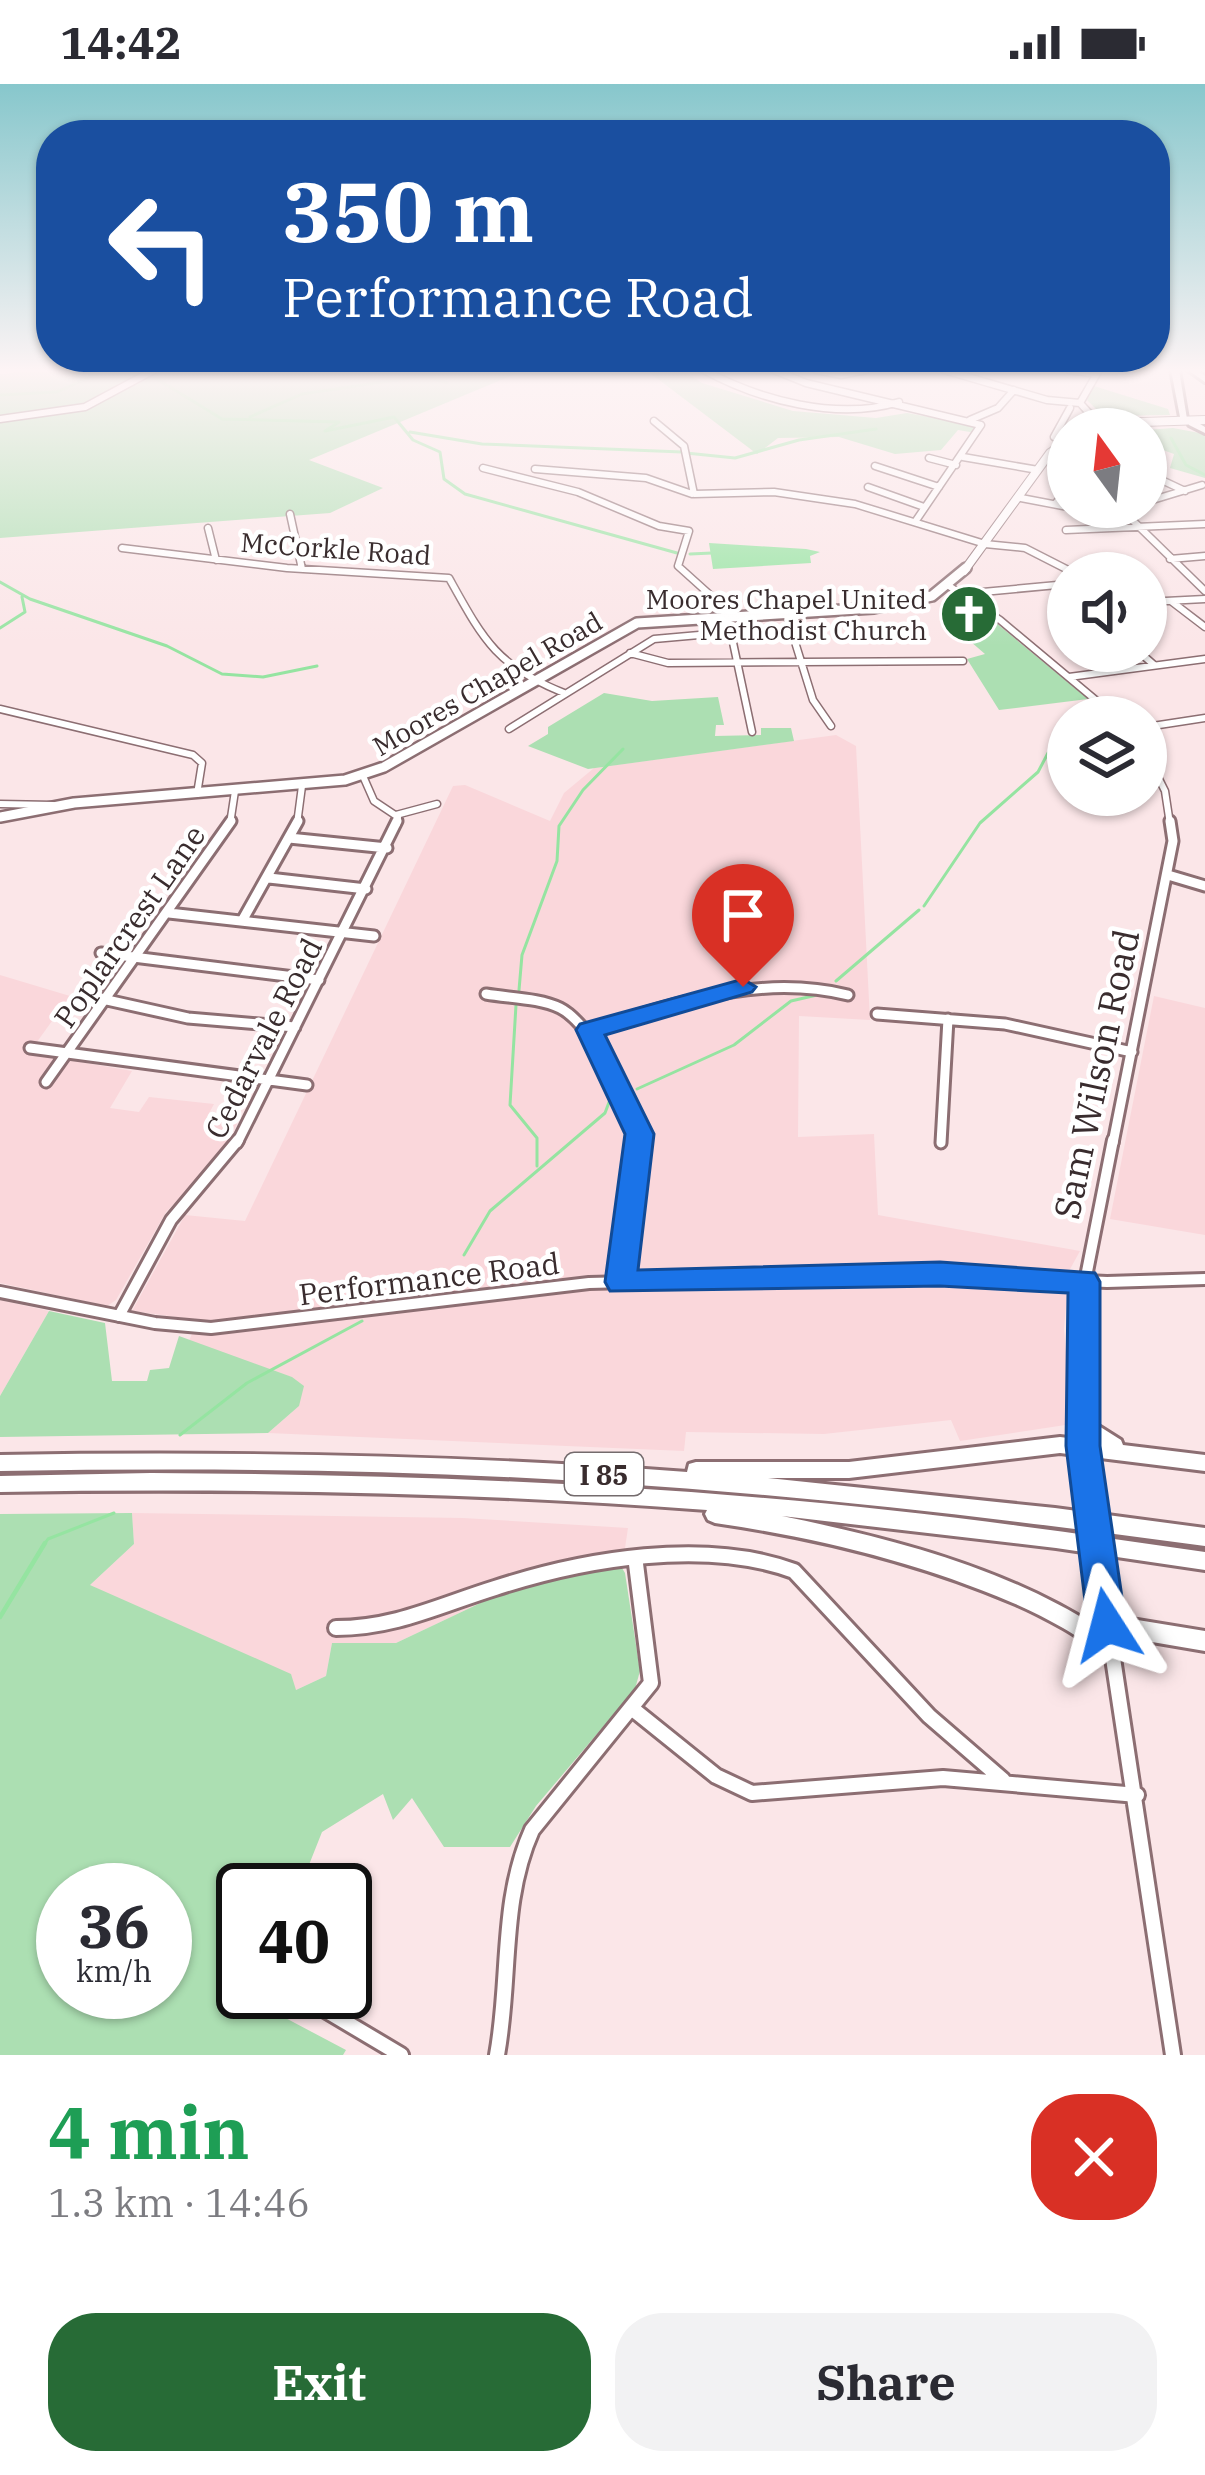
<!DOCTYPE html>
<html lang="en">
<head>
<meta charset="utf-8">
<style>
	:root { --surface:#fff; --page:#f2f2f3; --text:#2b2b33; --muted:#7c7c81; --accent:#276b36 }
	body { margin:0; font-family:"IBM Plex Serif",serif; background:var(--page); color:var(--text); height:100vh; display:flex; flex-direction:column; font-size:45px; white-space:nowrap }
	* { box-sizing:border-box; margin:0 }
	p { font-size:39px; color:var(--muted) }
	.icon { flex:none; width:66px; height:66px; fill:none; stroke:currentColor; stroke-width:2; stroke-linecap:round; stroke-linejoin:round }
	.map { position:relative; height:1971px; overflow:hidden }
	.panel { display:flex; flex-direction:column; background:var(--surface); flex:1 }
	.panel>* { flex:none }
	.guide { position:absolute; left:36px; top:36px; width:1134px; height:252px; border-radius:48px; box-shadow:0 3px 9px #0004; background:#1a4fa0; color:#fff; overflow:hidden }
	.needle { width:78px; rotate:345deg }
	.tools { position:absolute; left:1047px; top:324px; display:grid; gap:24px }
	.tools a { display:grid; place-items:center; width:120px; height:120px; border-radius:50%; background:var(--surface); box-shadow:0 3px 9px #0004; font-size:60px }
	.speed { position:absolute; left:36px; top:1779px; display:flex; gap:24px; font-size:60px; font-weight:700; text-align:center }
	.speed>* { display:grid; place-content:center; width:156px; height:156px; border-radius:50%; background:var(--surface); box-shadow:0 3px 9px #0004; line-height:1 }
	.speed small { font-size:30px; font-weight:400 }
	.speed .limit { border:6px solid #111; border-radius:18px; background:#fff; color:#111 }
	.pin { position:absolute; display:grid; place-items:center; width:102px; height:102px; color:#fff; margin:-123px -51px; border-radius:50% 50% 50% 0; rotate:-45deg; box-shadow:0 0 12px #0007 }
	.pin .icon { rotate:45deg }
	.me { position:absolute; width:132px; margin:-66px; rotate:351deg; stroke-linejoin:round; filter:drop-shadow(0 0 9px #0008) }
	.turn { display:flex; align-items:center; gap:42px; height:252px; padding:0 48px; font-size:54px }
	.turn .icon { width:156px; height:156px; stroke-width:2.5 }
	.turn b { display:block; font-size:84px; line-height:102px }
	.round { display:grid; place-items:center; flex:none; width:126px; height:126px; border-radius:48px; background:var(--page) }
	.overview { display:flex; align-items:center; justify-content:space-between; height:204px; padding:0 48px }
	h1 { font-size:72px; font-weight:700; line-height:90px; color:#1e9e55 }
	.action { display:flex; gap:24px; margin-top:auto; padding:24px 48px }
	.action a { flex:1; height:138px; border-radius:48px; background:var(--accent); color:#fff; font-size:48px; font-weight:700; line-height:138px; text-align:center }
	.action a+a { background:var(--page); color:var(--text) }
	.status { display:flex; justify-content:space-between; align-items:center; height:84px; padding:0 60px; background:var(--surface); direction:ltr }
	.status svg { height:33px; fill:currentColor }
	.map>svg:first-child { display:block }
</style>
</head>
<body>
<div class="status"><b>14:42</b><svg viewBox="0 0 49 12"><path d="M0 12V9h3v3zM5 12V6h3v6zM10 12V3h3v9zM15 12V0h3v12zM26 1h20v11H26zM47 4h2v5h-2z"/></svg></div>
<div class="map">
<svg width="1205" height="1971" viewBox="0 0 1205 1971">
	<rect width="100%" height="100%" fill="#fbe6e8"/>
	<path fill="#fad7db" d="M 836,651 L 856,662 L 870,936 L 799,932 L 798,1053 L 874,1050 L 878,1131 L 1080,1167 L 1069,1187 L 1064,1245 L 1072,1340 L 960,1357 L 951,1336 L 824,1350 L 686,1348 L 684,1367 L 268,1349 L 299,1322 L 291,1293 L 188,1259 L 198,1236 L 132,1227 L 185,1131 L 245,1137 L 453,702 L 465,701 L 550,737 L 564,709 L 594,684 Z
		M 0,891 L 70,912 L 29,969 L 132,987 L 110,1024 L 139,1028 L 149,1013 L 214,1020 L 206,1035 L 237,1040 L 222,1071 L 166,1128 L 116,1216 L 107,1222 L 0,1199 Z
		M 1154,912 L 1205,924 L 1205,1151 L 1110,1135 Z
		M 0,1216 L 49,1227 L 0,1312 Z
		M 132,1429 L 463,1434 L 628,1444 L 622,1484 L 525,1498 L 396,1559 L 332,1559 L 326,1592 L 296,1606 L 90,1501 L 134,1460 Z"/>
	<path fill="#acdfb2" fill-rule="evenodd" d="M 49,286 L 525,286 L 309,376 L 383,404 L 330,429 L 0,454 L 0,290 Z
		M 646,286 L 682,286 L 702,299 L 793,327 L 876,334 L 907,329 L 979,342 L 976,349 L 958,346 L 941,366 L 895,370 L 839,353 L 778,354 L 757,370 Z
		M 1094,302 L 1168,325 L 1170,331 L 1103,332 L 1087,316 Z
		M 1173,344 L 1205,350 L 1205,394 L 1170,384 L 1174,370 L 1146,360 L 1146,346 Z
		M 995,538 L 1088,615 L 999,626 L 967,575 L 985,570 L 956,545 Z
		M 604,609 L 652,617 L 718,613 L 724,641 L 716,641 L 715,652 L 761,651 L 761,644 L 791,644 L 794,657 L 588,685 L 528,662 L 548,650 L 548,643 Z
		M 49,1227 L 105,1239 L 112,1297 L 147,1297 L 150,1286 L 169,1284 L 179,1252 L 292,1293 L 304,1302 L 299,1322 L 268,1349 L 0,1353 L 0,1312 Z
		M 132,1429 L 134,1460 L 90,1501 L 291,1590 L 296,1606 L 326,1592 L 332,1559 L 396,1559 L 525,1498 L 622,1484 L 625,1489 L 640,1587 L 635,1605 L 536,1722 L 510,1763 L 444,1763 L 412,1714 L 393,1736 L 383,1710 L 322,1748 L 299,1806 L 243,1806 L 243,1908 L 287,1908 L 276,1929 L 346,1966 L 343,1971 L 0,1971 L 0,1430 ZM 63,1806 L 165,1806 L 165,1908 L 63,1908 Z"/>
	<path fill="#95e4a1" d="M 709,459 L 806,465 L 820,468 L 810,472 L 811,479 L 713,485 Z"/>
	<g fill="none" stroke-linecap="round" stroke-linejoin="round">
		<path stroke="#95e4a1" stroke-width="3" d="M 152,292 L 222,335 L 339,338 L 325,347 L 394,333 L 413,356 L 440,368 L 444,395 L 465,410 L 677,469
			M 427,292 L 447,299
			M 0,311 L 57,308 L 105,286
			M 250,333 L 302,310 L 463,286
			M 410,348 L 482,360 L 682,368
			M 1171,354 L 1186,381 L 1205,391
			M 686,369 L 735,374 L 799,356 L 876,345
			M 690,470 L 712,469
			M 0,498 L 30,515 L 167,562 L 222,590 L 263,593 L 317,582
			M 0,544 L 25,528 L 22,513
			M 924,822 L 980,739 L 1038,688 L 1048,669
			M 836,897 L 919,826
			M 519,906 L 522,871 L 557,777 L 559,742 L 583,706 L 623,665
			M 516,921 L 510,1021 L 537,1054 L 537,1082
			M 637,1005 L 734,961 L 791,917 L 817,911
			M 464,1171 L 490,1127 L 605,1029 L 611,1013
			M 180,1351 L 247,1299 L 362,1237
			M 43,1462 L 48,1455 L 114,1429"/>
		<path stroke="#95e4a1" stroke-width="4.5" d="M 0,1533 L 45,1459"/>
		<defs>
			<path id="minor-far3" d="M 704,286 C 759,316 837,337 899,318
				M 774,286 L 806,299 L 981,341 L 915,438
				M 816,286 L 841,291 L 866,286
				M 944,286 L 1047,316 L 1080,319
				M 1069,286 L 1096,290
				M 1080,319 L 1099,286
				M 1080,319 L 1098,339
				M 0,335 L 85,323 L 154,286
				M 970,336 L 998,324 L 1014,306
				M 654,337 L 684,362 L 694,410 L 774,408 L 855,420 L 985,460 L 1025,464 L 1074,489
				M 1066,358 L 1054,353 L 1070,324
				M 1154,371 L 1151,391 L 1185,407
				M 963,373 L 1038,386
				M 929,374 L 956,381
				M 875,382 L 939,403
				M 483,384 L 578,408 L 659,442 L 689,447 L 678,482 L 718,518 L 728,535 L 752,648
				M 535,385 L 646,394 L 692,410
				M 868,403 L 924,423
				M 1021,414 L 1068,423
				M 1146,418 L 1202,401
				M 1055,420 L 1068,405
				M 1071,423 L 1124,426
				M 1126,423 L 1124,428 L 1205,507
				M 290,430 L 302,485
				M 208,444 L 216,476
				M 1066,446 L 1205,440
				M 122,464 L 287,484 L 449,494 C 483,555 496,582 564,609
				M 1170,475 L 1205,472
				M 949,502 L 1000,536 L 1116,633
				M 961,510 L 1068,500
				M 1171,517 L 1205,543
				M 1146,518 L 1205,515
				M 786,529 L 813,616 L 831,642
				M 1138,567 L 1153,580
				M 630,569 L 668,579 L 963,577
				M 1069,593 L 1205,575
				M 0,625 L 193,671 L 202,679 L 197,710
				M 1146,643 L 1205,634
				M 509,645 L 654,555 L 733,548
				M 1146,669 L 1165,707 L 1170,740
				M 363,692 L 374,717 L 398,733 L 397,740
				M 0,720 L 53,721
				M 396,731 L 437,720
				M 230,740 L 235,707
				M 297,740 L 302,702"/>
			<path id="minor-far2" d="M 289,754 L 387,764
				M 1168,791 L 1205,802
				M 269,794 L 366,805
				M 169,829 L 374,852
				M 242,837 L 298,737
				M 101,869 L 319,896
				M 486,910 C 509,914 540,914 560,924 C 592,940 637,1024 634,1059
				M 107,916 L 188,934 L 295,943
				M 877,930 L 1005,940 L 1132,968
				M 589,946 C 676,920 757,889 848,911
				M 30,964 L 307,1001
				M 46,998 L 231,737
				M 237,1059 L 397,737
				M 941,1059 L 948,935
				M 1113,1059 L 1173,757 L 1170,737"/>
			<path id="minor-far1" d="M 621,1198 L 634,1056
				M 0,1208 L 155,1239 L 211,1244 L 589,1199 L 940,1190 L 1107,1198 L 1205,1195
				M 119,1232 L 171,1136 L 238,1056
				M 1091,1433 L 1083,1362 L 1081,1218 L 1113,1056"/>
			<path id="minor" d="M 1099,1486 L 1107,1539
				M 336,1544 C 395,1544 440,1521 495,1504 C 584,1475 705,1454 794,1487 L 929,1632 L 1003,1696
				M 1111,1561 L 1173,1971
				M 634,1626 L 716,1692 L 752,1709 L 943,1694 L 1137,1711
				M 295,1908 L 401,1971
				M 497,1971 C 511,1895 500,1817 532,1746 L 651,1599 L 636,1480"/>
			<path id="major-far1" d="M 1109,338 L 1117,343 L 1098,340 Z
				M 1112,339 L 1205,336
				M 964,487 L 1050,369 L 1068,357"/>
			<path id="major" d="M 0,733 L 74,719 L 345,696 L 384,683 L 637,539 L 874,524 L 932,512 L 966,484"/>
			<path id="highway" d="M 1171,286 L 1179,286 L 1187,335 L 1180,333 Z
				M 1188,286 L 1197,286 L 1205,292 L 1205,298 Z
				M 1189,337 L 1195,337 L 1205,343 L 1205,349 L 1189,341 Z
				M 1083,1332 L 1121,1356 L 1123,1361 L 1205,1371 L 1205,1387 L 1060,1369 L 849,1394 L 768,1394 L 1055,1424 L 1205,1444 L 1205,1462 C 1007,1435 808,1412 609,1399 C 406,1385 203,1384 0,1387 L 0,1371 C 230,1367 458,1371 687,1388 L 689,1380 L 696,1378 L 849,1378 L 1060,1353 L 1093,1357 L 1076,1345 L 1074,1340 L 1076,1335 Z
				M 151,1389 C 352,1390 552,1396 752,1413 C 904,1425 1055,1446 1205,1468 L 1205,1486 L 1056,1464 L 782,1432 C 889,1454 1004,1483 1097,1543 L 1100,1534 L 1107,1531 L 1205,1547 L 1205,1567 L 1111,1551 L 1118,1556 L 1121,1563 L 1118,1570 L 1111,1573 C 1094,1565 1079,1553 1063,1544 C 1047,1535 1030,1526 1013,1519 C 917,1478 817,1454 715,1439 L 708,1436 L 705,1430 L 707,1426 C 471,1408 236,1404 0,1408 L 0,1392 Z"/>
		</defs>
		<use href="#minor-far3" stroke="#8c6e72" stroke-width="9"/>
		<use href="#minor-far2" stroke="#8c6e72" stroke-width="15"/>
		<use href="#minor-far1" stroke="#8c6e72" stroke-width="16"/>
		<use href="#minor" stroke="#8c6e72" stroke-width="20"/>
		<use href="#major-far1" stroke="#8c6e72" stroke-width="10"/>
		<use href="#major" stroke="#8c6e72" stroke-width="14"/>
		<use href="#highway" stroke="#8c6e72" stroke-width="6"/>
		<use href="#minor-far3" stroke="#fff" stroke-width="6"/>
		<use href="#minor-far2" stroke="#fff" stroke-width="9"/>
		<use href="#minor-far1" stroke="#fff" stroke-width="10"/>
		<use href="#minor" stroke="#fff" stroke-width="14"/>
		<use href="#major-far1" stroke="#fff" stroke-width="8"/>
		<use href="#major" stroke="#fff" stroke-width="9"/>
		<use href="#highway" fill="#fff" fill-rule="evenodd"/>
		<defs>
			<path id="minor-bridge-far1" d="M 1091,1433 L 1095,1462"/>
			<path id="minor-bridge" d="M 1095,1459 L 1099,1486"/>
		</defs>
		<use href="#minor-bridge-far1" stroke="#8c6e72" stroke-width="16" stroke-linecap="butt"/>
		<use href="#minor-bridge" stroke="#8c6e72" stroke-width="20" stroke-linecap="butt"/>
		<use href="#minor-bridge-far1" stroke="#fff" stroke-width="10"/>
		<use href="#minor-bridge" stroke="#fff" stroke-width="14"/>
	</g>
	<linearGradient id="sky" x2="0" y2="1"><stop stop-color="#87c7cc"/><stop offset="0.51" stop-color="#fdf4f5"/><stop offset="1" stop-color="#fdf4f5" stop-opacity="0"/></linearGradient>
	<rect width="1205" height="562" fill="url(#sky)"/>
	<path fill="#1a73e8" stroke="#114b97" stroke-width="3" d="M 743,895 L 756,903 L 752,908 L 605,951 L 654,1050 L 638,1186 L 940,1178 L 1095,1189 L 1100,1198 L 1100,1362 L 1126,1541 L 1120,1553 L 1107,1559 L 1094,1553 L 1088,1541 L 1066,1362 L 1068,1209 L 940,1202 L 610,1207 L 605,1198 L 625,1050 L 576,946 L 580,940 Z"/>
	<defs>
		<symbol id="church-disc" viewBox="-11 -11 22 22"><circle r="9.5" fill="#276b36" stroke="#fff"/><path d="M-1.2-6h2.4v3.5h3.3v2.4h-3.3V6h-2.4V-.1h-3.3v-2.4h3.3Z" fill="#fff"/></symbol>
	</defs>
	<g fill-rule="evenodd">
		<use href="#church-disc" x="936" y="497" width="66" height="66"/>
	</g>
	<g text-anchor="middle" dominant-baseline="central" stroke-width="9" stroke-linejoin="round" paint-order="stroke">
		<g font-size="27" fill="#392c2e" stroke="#fff">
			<text transform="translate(336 464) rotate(4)">McCorkle Road</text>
			<text transform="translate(487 599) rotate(-30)">Moores Chapel Road</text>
		</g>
		<g font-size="27" fill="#392c2e" stroke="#fff" text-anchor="end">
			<text x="927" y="514">Moores Chapel United<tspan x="927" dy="31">Methodist Church</tspan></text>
		</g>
		<rect fill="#fff" stroke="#746b6d" stroke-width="3" x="565" y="1369" width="78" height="42" rx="9"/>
		<g font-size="27" font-weight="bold" fill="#392c2e">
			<text x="604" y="1390">I 85</text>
		</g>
		<g font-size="30" fill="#392c2e" stroke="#fff">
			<text transform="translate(129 842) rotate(-55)">Poplarcrest Lane</text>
			<text transform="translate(263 954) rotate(-63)">Cedarvale Road</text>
			<text transform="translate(429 1194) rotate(-7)">Performance Road</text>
		</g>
		<g font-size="36" fill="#392c2e" stroke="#fff">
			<text transform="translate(1096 990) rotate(-78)">Sam Wilson Road</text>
		</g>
	</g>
</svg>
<div class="tools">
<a><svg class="needle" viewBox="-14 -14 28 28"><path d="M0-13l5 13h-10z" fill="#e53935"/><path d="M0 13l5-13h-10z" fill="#7c7c81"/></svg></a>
<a><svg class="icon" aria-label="sound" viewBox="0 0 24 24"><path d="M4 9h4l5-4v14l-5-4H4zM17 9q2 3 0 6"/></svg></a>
<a><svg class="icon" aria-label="layers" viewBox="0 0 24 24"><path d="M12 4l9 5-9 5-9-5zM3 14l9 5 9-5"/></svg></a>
</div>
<div class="speed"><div>36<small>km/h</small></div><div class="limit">40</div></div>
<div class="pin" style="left:743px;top:903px;background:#d93025"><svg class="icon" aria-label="arrive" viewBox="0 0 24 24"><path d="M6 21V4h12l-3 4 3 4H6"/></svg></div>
<svg class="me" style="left:1107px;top:1541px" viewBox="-20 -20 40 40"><path d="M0-17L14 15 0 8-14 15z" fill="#1a73e8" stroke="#fff" stroke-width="4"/></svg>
<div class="guide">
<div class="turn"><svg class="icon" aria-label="left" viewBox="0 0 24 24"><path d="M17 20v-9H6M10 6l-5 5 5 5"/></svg><div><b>350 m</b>Performance Road</div></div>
</div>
</div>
<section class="panel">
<div class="overview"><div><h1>4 min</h1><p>1.3 km · 14:46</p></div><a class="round" style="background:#d93025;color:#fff"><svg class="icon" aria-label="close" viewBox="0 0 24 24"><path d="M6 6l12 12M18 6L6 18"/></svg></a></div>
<div class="action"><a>Exit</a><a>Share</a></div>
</section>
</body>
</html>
